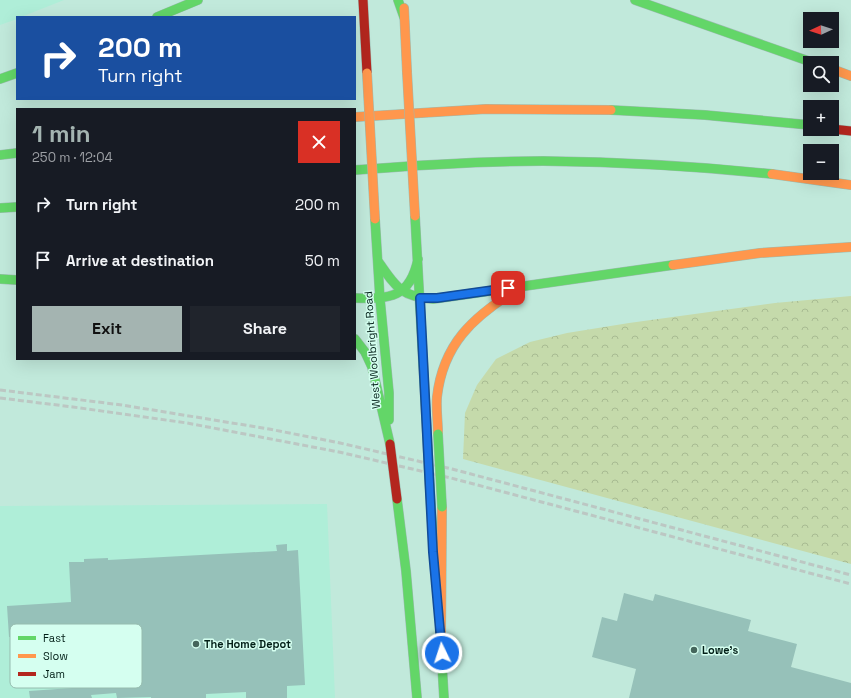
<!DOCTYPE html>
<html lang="en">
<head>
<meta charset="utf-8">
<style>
	:root { --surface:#171b24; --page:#20242c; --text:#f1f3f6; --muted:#9ea1a6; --accent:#a4b4b1 }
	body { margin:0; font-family:"Space Grotesk",sans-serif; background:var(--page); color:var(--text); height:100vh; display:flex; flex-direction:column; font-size:15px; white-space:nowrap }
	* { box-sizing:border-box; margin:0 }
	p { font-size:13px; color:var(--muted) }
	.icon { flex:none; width:22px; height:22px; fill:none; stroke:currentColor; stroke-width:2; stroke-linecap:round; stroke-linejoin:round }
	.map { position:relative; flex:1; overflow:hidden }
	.side { position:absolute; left:16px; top:108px; width:340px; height:252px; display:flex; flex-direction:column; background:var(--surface); border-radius:0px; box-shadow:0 4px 16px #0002 }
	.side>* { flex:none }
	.guide { position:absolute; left:16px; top:16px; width:340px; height:84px; border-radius:0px; box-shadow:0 4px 16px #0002; background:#1a4fa0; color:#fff; overflow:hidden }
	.needle { width:26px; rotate:267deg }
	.tools { position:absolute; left:803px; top:12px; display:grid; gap:8px }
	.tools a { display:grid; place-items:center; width:36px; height:36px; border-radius:0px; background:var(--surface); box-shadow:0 4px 16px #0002; font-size:20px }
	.pin { position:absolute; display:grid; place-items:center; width:34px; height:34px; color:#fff; margin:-17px; border-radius:8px; box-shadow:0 2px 6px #0006 }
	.me { position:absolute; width:44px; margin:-22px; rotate:356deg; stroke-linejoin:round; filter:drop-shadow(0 0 3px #0008) }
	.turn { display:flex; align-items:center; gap:14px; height:84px; padding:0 16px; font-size:18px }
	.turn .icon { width:52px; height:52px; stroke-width:2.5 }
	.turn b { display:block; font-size:28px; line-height:34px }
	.round { display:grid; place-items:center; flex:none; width:42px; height:42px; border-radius:0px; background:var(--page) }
	.headline { display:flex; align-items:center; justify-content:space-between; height:68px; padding:0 16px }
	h1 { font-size:24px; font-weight:700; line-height:30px; color:var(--accent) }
	.action { display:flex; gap:8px; margin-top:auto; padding:8px 16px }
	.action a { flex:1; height:46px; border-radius:0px; background:var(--accent); color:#111; font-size:16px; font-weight:700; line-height:46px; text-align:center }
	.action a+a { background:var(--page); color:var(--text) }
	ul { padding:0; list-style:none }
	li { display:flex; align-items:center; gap:12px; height:56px; padding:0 16px }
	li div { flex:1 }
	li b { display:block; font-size:15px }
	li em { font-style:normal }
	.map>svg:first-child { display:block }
</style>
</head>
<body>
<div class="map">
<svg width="851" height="698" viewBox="0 0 851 698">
	<defs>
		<pattern id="forest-crowns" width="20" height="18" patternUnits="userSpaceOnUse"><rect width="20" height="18" fill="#c5daab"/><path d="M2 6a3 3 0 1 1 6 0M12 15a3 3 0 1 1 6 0" fill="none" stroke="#a8bb92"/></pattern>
	</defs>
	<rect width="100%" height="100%" fill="#c1e9db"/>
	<path fill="#afeed8" d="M 0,0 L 64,0 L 21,17 L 17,17 L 17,19 L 0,25 Z
		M 327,504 L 335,698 L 0,698 L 0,506 Z"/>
	<path fill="url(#forest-crowns)" d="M 851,296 L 851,564 L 463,459 L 465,413 L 477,385 L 496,359 L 530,342 L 567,333 L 629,323 L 775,303 Z"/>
	<path fill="#96c1b9" d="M 287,544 L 287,551 L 298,550 L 305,685 L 287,686 L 287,698 L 246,698 L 246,692 L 206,694 L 206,698 L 151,698 L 151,697 L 117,698 L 116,693 L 91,695 L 92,698 L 30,698 L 29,691 L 72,688 L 69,634 L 9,637 L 7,606 L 71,602 L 69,562 L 84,562 L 84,559 L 108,558 L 108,560 L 277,551 L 276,545 Z
		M 624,593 L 653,601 L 655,594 L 751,620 L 748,631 L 797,644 L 791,667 L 851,683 L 851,698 L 629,698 L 636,669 L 592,657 L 602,617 L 617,621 Z"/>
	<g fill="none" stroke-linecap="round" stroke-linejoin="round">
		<defs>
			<path id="fast" d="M 398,0 L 404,17
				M 635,0 L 814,63
				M 157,17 L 198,0
				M 0,79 L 17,73
				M 611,110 L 705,115 L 810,125
				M 0,155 L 17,153
				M 355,170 C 417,165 480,161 543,161 C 620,162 696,166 772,174
				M 0,208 L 17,207
				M 415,216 L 427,434
				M 375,219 L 380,299 L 389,393 L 389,420
				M 378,261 C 395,286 401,297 433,299 L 673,265
				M 0,279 L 17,280
				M 355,298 C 390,299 410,298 418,259
				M 355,339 L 365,352 L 372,367 L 390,444
				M 429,474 L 435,571
				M 397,499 L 406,571 L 417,698
				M 440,630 L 444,698"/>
			<path id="slow" d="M 404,8 L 407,72
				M 832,69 L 851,76
				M 355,117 L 486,109 L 611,110
				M 772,174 L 851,185
				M 673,265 L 760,253 L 851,247
				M 438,434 C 438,422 436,409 437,397 C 443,344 473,317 516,290
				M 441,638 L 442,507"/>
			<path id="jam" d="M 363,0 L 367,73
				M 832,129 L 851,131"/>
		</defs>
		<use href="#fast" stroke="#9cbbb1" stroke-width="10"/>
		<use href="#slow" stroke="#9cbbb1" stroke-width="10"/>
		<use href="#jam" stroke="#9cbbb1" stroke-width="10"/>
		<use href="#fast" stroke="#63d668" stroke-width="9"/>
		<use href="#slow" stroke="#ff974d" stroke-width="9"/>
		<use href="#jam" stroke="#b3261e" stroke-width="9"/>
		<path stroke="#bcc7c3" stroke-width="3" stroke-dasharray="6 3" stroke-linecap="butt" d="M 0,390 L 122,405 L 269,429 L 340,443 L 452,469 L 851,575
			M 0,398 L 73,407 L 187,423 L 339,452 L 451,478 L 851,584"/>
		<defs>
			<path id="fast-bridge" d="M 427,434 L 429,474
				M 438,434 L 442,507"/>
			<path id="slow-bridge" d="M 407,72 L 415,216
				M 367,73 L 375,219"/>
			<path id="jam-bridge" d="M 390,444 L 397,499"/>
		</defs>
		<use href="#fast-bridge" stroke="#9cbbb1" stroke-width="10" stroke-linecap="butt"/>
		<use href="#slow-bridge" stroke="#9cbbb1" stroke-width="10" stroke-linecap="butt"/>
		<use href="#jam-bridge" stroke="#9cbbb1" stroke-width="10" stroke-linecap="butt"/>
		<use href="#fast-bridge" stroke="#63d668" stroke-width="9"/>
		<use href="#slow-bridge" stroke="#ff974d" stroke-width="9"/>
		<use href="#jam-bridge" stroke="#b3261e" stroke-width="9"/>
	</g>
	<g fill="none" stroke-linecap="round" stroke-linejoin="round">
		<defs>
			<path id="route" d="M 442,653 L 433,552 L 420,298 L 437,298 L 508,288"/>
		</defs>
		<use href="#route" stroke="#114b97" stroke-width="10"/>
		<use href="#route" stroke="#1a73e8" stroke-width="7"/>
	</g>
	<g fill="#45665c" stroke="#d5fff0" stroke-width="1.5">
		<circle cx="196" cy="644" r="4"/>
		<circle cx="694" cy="650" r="4"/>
	</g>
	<g text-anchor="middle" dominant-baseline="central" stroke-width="3" stroke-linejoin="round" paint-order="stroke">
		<g font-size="11" fill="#021f17" stroke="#d5fff0">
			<text transform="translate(372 350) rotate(-94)">West Woolbright Road</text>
		</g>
		<g font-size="11" font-weight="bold" fill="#021f17" stroke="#d5fff0" text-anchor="start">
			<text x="204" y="644">The Home Depot</text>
			<text x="702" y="650">Lowe's</text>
		</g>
	</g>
	<rect x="10" y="624" width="132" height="64" rx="6" fill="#d5fff0" stroke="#96bcaf" stroke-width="1"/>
	<rect x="18" y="636" width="18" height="4" fill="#63d668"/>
	<rect x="18" y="654" width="18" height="4" fill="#ff974d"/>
	<rect x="18" y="672" width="18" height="4" fill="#b3261e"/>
	<g font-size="11" fill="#021f17">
		<text x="43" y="642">Fast</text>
		<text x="43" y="660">Slow</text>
		<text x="43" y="678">Jam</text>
	</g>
</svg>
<div class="tools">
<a><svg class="needle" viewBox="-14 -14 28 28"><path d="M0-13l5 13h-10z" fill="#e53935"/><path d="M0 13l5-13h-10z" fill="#9ea1a6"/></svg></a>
<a><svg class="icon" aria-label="search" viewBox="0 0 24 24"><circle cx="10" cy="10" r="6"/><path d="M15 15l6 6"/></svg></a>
<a>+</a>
<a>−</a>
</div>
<div class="pin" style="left:508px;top:288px;background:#d93025"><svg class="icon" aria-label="arrive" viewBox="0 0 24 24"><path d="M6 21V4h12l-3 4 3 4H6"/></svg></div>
<svg class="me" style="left:442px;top:653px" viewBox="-20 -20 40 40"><circle r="17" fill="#1a73e8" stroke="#fff" stroke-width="3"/><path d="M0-11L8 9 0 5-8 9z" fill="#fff"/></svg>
<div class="guide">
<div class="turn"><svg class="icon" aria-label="right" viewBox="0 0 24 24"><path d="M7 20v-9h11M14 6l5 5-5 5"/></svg><div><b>200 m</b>Turn right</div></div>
</div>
<section class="side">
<div class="headline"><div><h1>1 min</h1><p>250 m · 12:04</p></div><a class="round" style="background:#d93025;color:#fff"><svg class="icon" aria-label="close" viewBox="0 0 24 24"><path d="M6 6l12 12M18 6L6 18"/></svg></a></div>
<ul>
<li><svg class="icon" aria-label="right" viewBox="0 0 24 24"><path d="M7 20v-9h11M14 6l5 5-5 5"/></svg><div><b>Turn right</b></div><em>200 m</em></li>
<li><svg class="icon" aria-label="arrive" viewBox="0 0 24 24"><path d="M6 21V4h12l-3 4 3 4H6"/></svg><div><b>Arrive at destination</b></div><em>50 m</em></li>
</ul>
<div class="action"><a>Exit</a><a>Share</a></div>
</section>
</div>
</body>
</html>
